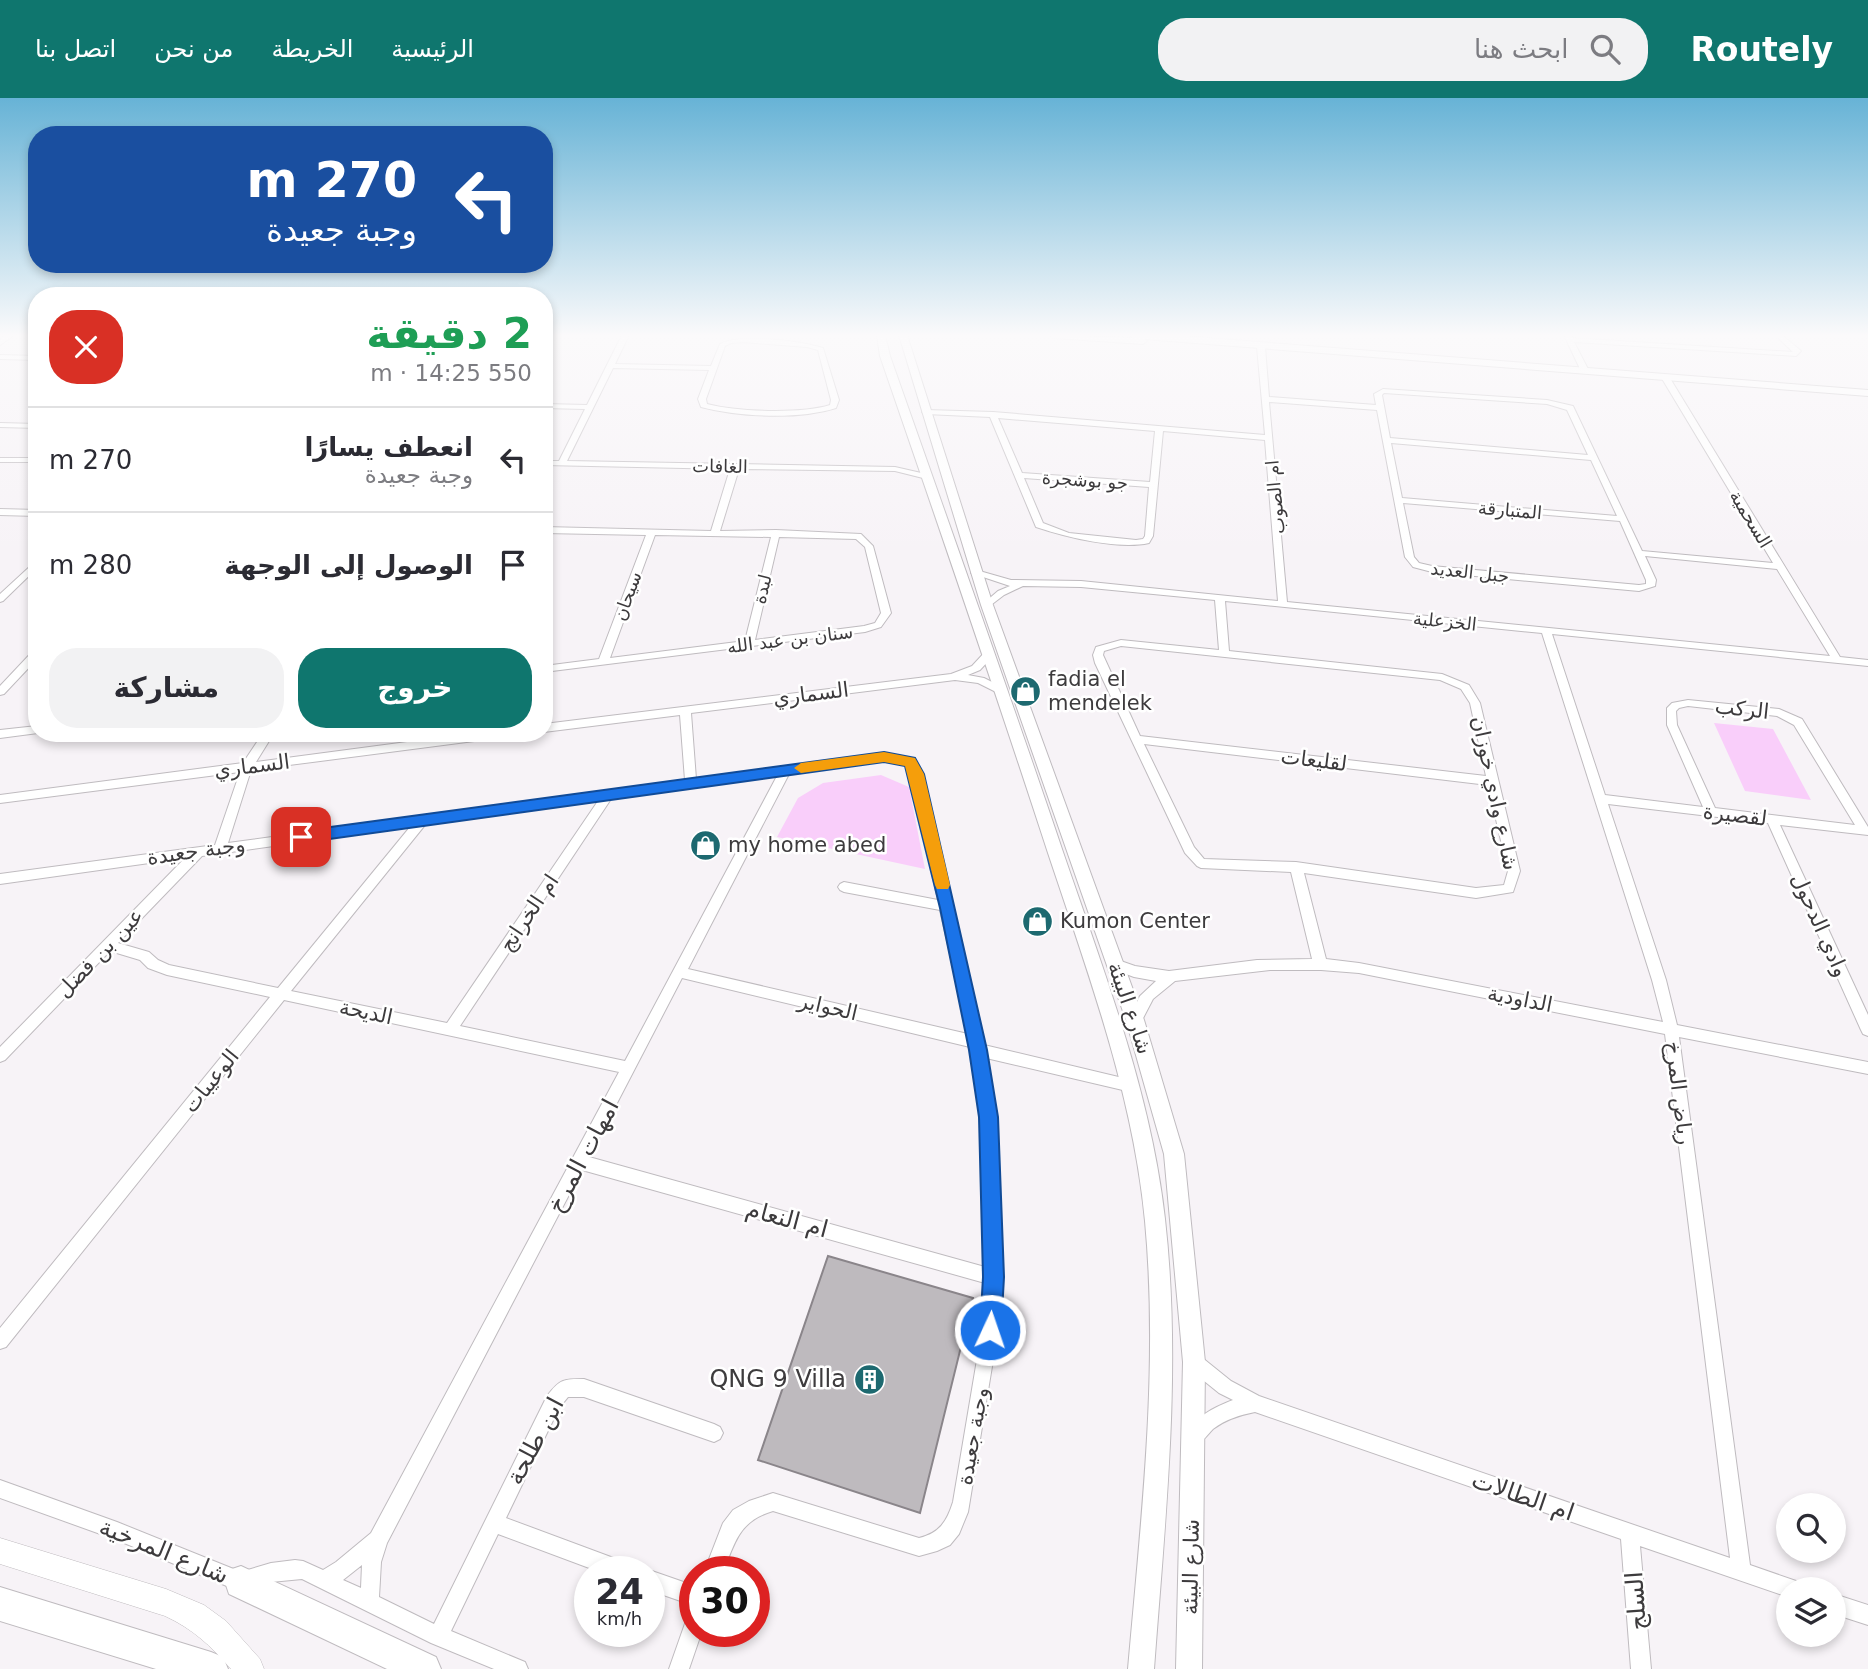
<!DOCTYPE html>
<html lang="ar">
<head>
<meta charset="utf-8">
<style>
	:root { --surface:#fff; --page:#f2f2f3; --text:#2b2b33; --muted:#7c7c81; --line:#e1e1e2; --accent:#0f766e }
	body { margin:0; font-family:"DejaVu Sans",Cairo,sans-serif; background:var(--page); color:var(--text); direction:rtl; height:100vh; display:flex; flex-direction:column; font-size:26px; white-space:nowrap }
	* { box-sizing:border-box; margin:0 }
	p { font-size:23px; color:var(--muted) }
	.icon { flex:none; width:38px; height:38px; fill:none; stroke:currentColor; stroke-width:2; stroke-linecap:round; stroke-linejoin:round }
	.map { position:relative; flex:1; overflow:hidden; direction:ltr }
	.panel { position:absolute; left:28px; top:189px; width:525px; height:455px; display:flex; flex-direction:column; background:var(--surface); border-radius:28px; box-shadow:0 4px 10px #0003; direction:rtl }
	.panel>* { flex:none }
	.banner { position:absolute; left:28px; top:28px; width:525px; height:147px; border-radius:28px; box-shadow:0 4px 10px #0003; direction:rtl; background:#1a4fa0; color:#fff; overflow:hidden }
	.tools { position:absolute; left:1776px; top:1395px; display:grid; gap:14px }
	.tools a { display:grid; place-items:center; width:70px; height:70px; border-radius:50%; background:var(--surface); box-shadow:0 4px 10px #0003; font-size:35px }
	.speed { position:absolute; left:574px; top:1458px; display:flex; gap:14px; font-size:35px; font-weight:700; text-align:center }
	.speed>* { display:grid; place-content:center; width:91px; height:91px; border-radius:50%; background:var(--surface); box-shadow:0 4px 10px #0003; line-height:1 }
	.speed small { font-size:18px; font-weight:400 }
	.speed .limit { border:10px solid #d22; background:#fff; color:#111 }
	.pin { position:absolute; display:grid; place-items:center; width:60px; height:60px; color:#fff; margin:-30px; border-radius:14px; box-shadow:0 4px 10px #0006 }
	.me { position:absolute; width:77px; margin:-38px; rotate:3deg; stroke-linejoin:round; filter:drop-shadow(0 0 5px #0008) }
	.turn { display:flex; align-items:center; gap:24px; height:147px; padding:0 21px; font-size:32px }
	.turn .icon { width:91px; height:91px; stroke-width:2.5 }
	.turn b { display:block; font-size:49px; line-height:60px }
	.round { display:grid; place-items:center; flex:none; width:74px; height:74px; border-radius:28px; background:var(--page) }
	.overview { display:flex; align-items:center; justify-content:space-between; height:119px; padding:0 21px }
	h1 { font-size:42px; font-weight:700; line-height:52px; color:#1e9e55 }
	.primary-button { display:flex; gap:14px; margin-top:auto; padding:14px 21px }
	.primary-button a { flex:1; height:80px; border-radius:28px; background:var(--accent); color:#fff; font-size:28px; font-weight:700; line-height:80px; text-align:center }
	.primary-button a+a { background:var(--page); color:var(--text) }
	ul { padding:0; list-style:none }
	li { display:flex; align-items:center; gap:21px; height:105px; padding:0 21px; border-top:2px solid var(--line) }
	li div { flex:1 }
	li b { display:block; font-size:26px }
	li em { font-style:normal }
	header { display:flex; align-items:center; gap:42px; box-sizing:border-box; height:98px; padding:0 35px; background:var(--accent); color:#fff }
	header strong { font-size:33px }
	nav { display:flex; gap:38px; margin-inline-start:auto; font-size:24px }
	.search { width:490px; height:63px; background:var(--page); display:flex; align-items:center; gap:18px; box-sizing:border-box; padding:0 24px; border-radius:28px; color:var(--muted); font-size:26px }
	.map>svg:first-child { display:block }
</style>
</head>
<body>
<header>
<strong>Routely</strong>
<div class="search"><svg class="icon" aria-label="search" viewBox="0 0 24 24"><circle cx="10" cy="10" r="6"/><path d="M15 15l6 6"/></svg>ابحث هنا</div>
<nav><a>الرئيسية</a><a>الخريطة</a><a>من نحن</a><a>اتصل بنا</a></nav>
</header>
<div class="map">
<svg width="1868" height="1571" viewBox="0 0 1868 1571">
	<rect width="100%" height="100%" fill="#f7f3f7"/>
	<path fill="#f9cefa" d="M 1714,625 L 1773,631 L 1811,702 L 1745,693 Z
		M 881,677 L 909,689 L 925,771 L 777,739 L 798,700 L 823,685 Z"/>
	<path fill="#bebabe" stroke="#8a858a" stroke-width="2" d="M 828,1158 L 973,1200 L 920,1415 L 758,1362 Z"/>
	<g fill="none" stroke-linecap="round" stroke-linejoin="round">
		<defs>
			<path id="minor" d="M 6,237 L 14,237 L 0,247 L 0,242 Z
				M 622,237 L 629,237 L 615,266 L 711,268 L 720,246 C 741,235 800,243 823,250 L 839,302 L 836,310 C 799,322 739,319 701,309 L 698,301 L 709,272 L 613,270 L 567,363 L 895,369 L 930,377 L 930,381 L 927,381 L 895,373 L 739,371 L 720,433 L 776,432 L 861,436 L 873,448 L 891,515 L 881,529 L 865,534 L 544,574 L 544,568 L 599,561 L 646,437 L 544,435 L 544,429 L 711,433 L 730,371 L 544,367 L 544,363 L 559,363 L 585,311 L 544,310 L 544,306 L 587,307 ZM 743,244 L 807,249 L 818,252 L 831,302 L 830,307 C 801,316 737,314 707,306 L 706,301 L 725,248 L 731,245 ZM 655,437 L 771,439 L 745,543 L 610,560 ZM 779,439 L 856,441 L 865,449 L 881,515 L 875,525 L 864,528 L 755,542 Z
				M 1564,237 L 1571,237 L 1572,240 L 1793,254 L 1775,237 L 1782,237 L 1801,253 L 1796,258 L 1574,244 L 1589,273 L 1585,275 L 1581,273 Z
				M 1261,247 L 1265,249 L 1269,299 L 1376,307 L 1374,296 L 1383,291 L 1547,302 L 1573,308 L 1642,453 L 1773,465 L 1661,279 L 1668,277 L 1840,559 L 1868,562 L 1868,568 L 1552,536 L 1605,697 L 1703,709 L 1667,627 L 1667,610 L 1672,605 L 1688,602 L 1779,611 L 1802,621 L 1868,729 L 1868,737 L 1780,727 L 1868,917 L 1868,938 L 1863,936 L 1861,932 L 1768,725 L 1608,706 L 1666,882 L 1677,927 L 1868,964 L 1868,976 L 1679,939 L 1750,1467 L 1799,1484 L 1802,1491 L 1788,1491 L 1788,1499 L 1640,1448 L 1651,1571 L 1631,1571 L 1621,1441 L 1255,1314 C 1240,1317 1226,1321 1213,1331 C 1207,1337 1204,1343 1196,1346 L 1190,1343 L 1187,1337 C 1195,1318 1215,1309 1233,1302 L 1219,1295 L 1188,1270 L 1186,1264 L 1188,1258 L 1194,1256 L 1200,1258 L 1231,1283 L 1259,1298 L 1730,1460 L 1665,936 L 1359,875 L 1321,872 L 1270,872 L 1175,883 L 1153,901 L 1140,926 L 1135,928 L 1130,926 L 1128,922 L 1140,898 L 1156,883 L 1134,879 L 1110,870 L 1108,866 L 1110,862 L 1115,861 L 1135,868 L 1169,873 L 1257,862 L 1312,861 L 1291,774 L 1201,770 L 1197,768 L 1185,755 L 1095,565 L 1093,557 L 1096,549 L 1121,542 L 1219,552 L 1215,502 L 1081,489 L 1023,488 L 1004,497 L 987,510 L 982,507 L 984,505 L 998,493 L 1010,488 L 971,475 L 976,472 L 1011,482 L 1081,483 L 1278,503 L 1265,342 L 1163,333 L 1153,438 L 1149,445 C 1118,452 1066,439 1036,429 L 990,319 L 926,316 L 922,314 L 926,312 L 993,314 L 1265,337 L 1257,249 ZM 1384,295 L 1547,306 L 1567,312 L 1588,357 L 1390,340 L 1382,297 ZM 1269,304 L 1377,312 L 1405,459 L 1413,469 L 1432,474 L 1639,493 L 1655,488 L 1656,482 L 1645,458 L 1777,471 L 1830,558 L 1287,504 ZM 998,320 L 1155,333 L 1150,384 L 1022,375 ZM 1391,345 L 1591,362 L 1617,418 L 1402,400 ZM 1024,380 L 1149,389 L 1145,438 L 1143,441 L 1136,442 L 1069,435 L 1043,425 ZM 1403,405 L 1620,423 L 1646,482 L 1646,486 L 1639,487 L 1432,468 L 1419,465 L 1414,459 ZM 1225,503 L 1542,535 L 1652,882 L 1663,924 L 1359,865 L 1326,861 L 1304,775 L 1476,800 L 1513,794 L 1520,773 L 1480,605 L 1469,587 L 1442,576 L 1229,553 ZM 1121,548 L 1440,582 L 1461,591 L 1470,605 L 1486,678 L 1140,638 L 1103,557 L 1104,553 ZM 1688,608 L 1777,618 L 1794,627 L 1855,727 L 1715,710 L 1677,627 L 1676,613 L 1679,610 ZM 1144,646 L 1488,687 L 1508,773 L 1504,787 L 1476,790 L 1296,764 L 1204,761 L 1194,749 Z
				M 0,257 L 37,258 L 37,262 L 0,261 Z
				M 0,325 L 37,326 L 37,330 L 0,329 Z
				M 0,360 L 37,360 L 37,364 L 0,364 Z
				M 0,411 L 37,412 L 37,418 L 0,417 Z
				M 37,462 L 37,470 L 3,503 L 0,504 L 0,496 Z
				M 37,552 L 37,561 L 4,596 L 0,597 L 0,588 L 33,553 Z
				M 989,553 L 994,556 L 993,558 L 980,572 L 968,577 L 984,580 L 1006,591 L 1006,595 L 998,595 L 978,585 L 955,582 L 691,615 L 696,681 L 884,655 L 914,661 L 922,676 L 951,805 L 954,809 L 953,812 L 984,947 L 1127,981 L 1132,982 L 1134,987 L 1132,992 L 1127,993 L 986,960 L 998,1046 L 1001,1179 L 998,1232 L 968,1414 L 959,1436 L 950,1447 L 937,1453 L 919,1458 L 773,1413 C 739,1423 735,1444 723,1474 L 704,1474 L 723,1425 L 733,1412 L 749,1403 L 773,1395 L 919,1440 C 940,1435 947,1423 953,1404 L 982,1232 L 985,1185 L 582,1072 L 387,1445 L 381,1464 L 379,1499 L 434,1526 L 547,1298 C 560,1281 563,1281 584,1281 L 714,1326 L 720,1329 L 723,1335 L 720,1341 L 714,1344 L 584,1299 L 568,1299 L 559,1310 L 506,1420 L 627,1465 L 634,1467 L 636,1474 L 600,1474 L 498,1436 L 451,1533 L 525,1564 L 528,1571 L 494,1571 L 431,1545 L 302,1481 L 271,1484 L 241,1494 L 117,1442 L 0,1400 L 0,1382 L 117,1424 L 241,1474 L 271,1465 L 295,1462 L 303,1463 L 323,1472 L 336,1464 L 371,1435 L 619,974 L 284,902 L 6,1249 L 0,1251 L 0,1230 L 270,899 L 167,877 L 148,870 L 140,862 L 110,853 L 5,962 L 0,964 L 0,949 L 185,760 L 0,786 L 0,776 L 215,747 L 240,674 L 0,705 L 0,697 L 243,665 L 263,635 L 274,635 L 256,664 L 475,635 L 510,635 L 505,639 L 251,672 L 228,745 L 685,682 L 680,617 L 544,634 L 544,626 L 951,576 L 972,568 L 985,554 ZM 884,663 L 906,667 L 910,676 L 938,802 L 844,784 L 840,786 L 838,789 L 840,792 L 844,794 L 940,812 L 968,936 L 688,871 L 789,676 ZM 777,678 L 625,963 L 460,928 L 611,701 ZM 598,703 L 447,925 L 291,893 L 425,727 ZM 410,729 L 278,890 L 169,867 L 158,862 L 149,854 L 118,845 L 202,758 ZM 682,880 L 970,949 L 984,1046 L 985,1169 L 589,1059 ZM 362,1467 L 361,1490 L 343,1482 Z
				M 37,628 L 37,635 L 38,635 L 0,640 L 0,632 Z
				M 649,1472 L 695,1488 L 695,1508 L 649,1492 L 649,1474 L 647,1474 Z
				M 1834,1496 L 1868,1507 L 1868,1527 L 1834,1516 Z
				M 695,1514 L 695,1533 L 702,1533 L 689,1571 L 669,1571 L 688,1517 Z"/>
			<path id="tertiary" d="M 877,237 L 885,237 L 890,258 C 948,423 1007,588 1063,754 C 1104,874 1151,995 1165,1121 C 1182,1271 1165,1422 1154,1571 L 1128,1571 C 1141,1422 1159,1272 1145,1123 C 1133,996 1088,875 1048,755 C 994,589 937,423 880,258 Z
				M 899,237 L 907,237 L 993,507 L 1144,922 L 1184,1056 L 1205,1264 L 1202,1571 L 1176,1571 L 1183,1264 L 1164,1056 L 1126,922 L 981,507 Z
				M 1050,237 L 1133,240 L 1129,237 L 1170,237 L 1868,292 L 1868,298 L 1144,241 L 1147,243 L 1143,246 L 1054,240 Z"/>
			<path id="secondary" d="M 0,1440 L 166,1491 L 204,1507 L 226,1523 L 260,1561 L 264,1571 L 231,1571 C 211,1548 193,1531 165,1518 L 0,1466 Z"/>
			<path id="trunk" d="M 241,1468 L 436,1559 L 441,1571 L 387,1571 L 229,1496 L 225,1484 L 229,1472 Z
				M 0,1489 L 211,1554 L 223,1559 L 228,1571 L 156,1571 L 0,1523 Z"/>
		</defs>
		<use href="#minor" stroke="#bfbbbf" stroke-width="2"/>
		<use href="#tertiary" stroke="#bfbbbf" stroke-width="2"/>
		<use href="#secondary" stroke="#bfbbbf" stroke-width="1"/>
		<use href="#trunk" stroke="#bfbbbf" stroke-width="2"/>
		<use href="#minor" fill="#fff" fill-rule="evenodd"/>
		<use href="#tertiary" fill="#fff" fill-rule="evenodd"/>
		<use href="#secondary" fill="#fff" fill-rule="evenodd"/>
		<use href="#trunk" fill="#fff" fill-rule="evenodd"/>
	</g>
	<linearGradient id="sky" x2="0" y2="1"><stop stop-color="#67b3d6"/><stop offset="0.52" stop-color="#fbfafb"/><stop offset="1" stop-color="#fbfafb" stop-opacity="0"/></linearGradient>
	<rect width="1868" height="457" fill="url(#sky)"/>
	<path fill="#1a73e8" stroke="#114b97" stroke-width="2" d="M 884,654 L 915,660 L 924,676 L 987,952 L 998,1019 L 1004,1179 L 1001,1232 L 998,1240 L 990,1243 L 983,1240 L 980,1232 L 983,1179 L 979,1019 L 969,952 L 940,810 L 905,668 L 884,664 L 301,745 L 293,739 L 301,733 Z"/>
	<path fill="#f59e0b" d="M 884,654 L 915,660 L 924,676 L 950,787 L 948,791 L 937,791 L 935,787 L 905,668 L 884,664 L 801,675 L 794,670 L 801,665 Z"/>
	<defs>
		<symbol id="shop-disc" viewBox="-11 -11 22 22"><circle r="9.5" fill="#1d6970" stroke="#fff"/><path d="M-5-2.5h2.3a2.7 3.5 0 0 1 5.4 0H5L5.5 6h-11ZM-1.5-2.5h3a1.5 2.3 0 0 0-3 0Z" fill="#fff"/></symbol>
		<symbol id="building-disc" viewBox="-11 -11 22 22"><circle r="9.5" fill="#1d6970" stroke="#fff"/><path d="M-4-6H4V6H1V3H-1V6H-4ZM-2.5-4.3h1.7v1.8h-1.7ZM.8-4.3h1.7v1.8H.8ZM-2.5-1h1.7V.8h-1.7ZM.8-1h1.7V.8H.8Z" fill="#fff"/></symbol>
	</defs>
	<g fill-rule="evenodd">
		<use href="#shop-disc" x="1008" y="576" width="35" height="35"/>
		<use href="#shop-disc" x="688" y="730" width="35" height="35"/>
		<use href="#shop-disc" x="1020" y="806" width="35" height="35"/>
		<use href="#building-disc" x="852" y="1264" width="35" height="35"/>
	</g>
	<g text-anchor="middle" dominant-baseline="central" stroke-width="5" stroke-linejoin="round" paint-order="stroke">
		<g font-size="18" fill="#3d3b3d" stroke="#fff">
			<text transform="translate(720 368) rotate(1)">الغافات</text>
			<text transform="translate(1085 382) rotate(4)">جو بوشجرة</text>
			<text transform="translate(1275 399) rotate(-95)">ام الصوب</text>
			<text transform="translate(1510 412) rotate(5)">المتبارقة</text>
			<text transform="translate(1751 421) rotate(59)">السحمية</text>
			<text transform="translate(1470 474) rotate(6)">جبل العديد</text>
			<text transform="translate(762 491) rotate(-76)">لبدة</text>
			<text transform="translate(627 498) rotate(-70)">سيحان</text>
			<text transform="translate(1445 523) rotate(6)">الخزعلية</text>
			<text transform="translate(790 541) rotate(-7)">سنان بن عبد الله</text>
		</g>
		<g font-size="21" fill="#3d3b3d" stroke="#fff" text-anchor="start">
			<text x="1048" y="581">fadia el<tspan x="1048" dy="24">mendelek</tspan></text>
			<text x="728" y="747">my home abed</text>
			<text x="1060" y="823">Kumon Center</text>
		</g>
		<g font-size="21" fill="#3d3b3d" stroke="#fff">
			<text transform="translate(811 596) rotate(-7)">السماري</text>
			<text transform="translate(1742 611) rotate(6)">الركب</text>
			<text transform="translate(1314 662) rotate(7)">لقليعات</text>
			<text transform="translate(252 668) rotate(-7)">السماري</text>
			<text transform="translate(1495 695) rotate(78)">شارع وادي خوزان</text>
			<text transform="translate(1735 717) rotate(7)">لقصيرة</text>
			<text transform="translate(196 753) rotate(-8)">وجبة جعيدة</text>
			<text transform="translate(529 815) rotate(-56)">ام الخرانج</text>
			<text transform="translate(1820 827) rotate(66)">وادي الدحول</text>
			<text transform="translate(100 855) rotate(-46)">عين بن فضل</text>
			<text transform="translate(1520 901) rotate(11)">الداودية</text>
			<text transform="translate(828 909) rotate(13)">الحواير</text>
			<text transform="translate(1130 910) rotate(71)">شارع البيئة</text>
			<text transform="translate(366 914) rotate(12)">الديحة</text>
			<text transform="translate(211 983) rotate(-51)">الوعيبات</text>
			<text transform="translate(1679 995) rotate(83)">رياض المرخ</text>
			<text transform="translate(973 1338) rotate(-80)">وجبة جعيدة</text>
			<text transform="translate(1191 1469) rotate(-89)">شارع البيئة</text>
		</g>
		<g font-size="24" fill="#3d3b3d" stroke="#fff">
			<text transform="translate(583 1058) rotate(-62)">امهات المرخ</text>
			<text transform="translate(787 1121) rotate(15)">ام النعام</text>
			<text transform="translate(535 1343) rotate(-62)">ابن طلحة</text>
			<text transform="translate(1523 1398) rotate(19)">ام الطالات</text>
			<text transform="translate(164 1453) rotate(22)">شارع المرخية</text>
			<text transform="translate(1636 1503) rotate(-94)">السلج</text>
		</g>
		<g font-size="24" fill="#3d3b3d" stroke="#fff" text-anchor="end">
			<text x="846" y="1281">QNG 9 Villa</text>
		</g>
	</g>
</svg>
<div class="tools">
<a><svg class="icon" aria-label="search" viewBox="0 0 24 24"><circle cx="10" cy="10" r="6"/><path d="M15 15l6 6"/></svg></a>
<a><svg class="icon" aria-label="layers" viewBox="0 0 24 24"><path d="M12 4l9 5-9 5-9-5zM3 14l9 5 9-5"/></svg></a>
</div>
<div class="speed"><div>24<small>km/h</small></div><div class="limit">30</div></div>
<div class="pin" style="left:301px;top:739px;background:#d93025"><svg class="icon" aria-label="arrive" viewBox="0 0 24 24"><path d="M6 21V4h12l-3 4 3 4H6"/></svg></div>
<svg class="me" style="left:990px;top:1232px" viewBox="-20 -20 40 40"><circle r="17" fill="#1a73e8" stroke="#fff" stroke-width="3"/><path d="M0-11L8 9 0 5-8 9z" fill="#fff"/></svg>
<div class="banner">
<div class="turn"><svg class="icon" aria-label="left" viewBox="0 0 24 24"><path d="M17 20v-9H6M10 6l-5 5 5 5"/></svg><div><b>270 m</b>وجبة جعيدة</div></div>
</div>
<section class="panel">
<div class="overview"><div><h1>2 دقيقة</h1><p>550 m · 14:25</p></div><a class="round" style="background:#d93025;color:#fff"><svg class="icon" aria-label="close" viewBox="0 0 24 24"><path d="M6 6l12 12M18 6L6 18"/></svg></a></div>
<ul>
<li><svg class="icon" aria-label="left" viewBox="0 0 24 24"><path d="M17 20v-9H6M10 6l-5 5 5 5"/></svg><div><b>انعطف يسارًا</b><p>وجبة جعيدة</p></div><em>270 m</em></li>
<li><svg class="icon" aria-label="arrive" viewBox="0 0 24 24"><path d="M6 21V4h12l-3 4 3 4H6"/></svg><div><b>الوصول إلى الوجهة</b></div><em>280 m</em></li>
</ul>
<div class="primary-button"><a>خروج</a><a>مشاركة</a></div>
</section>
</div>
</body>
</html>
